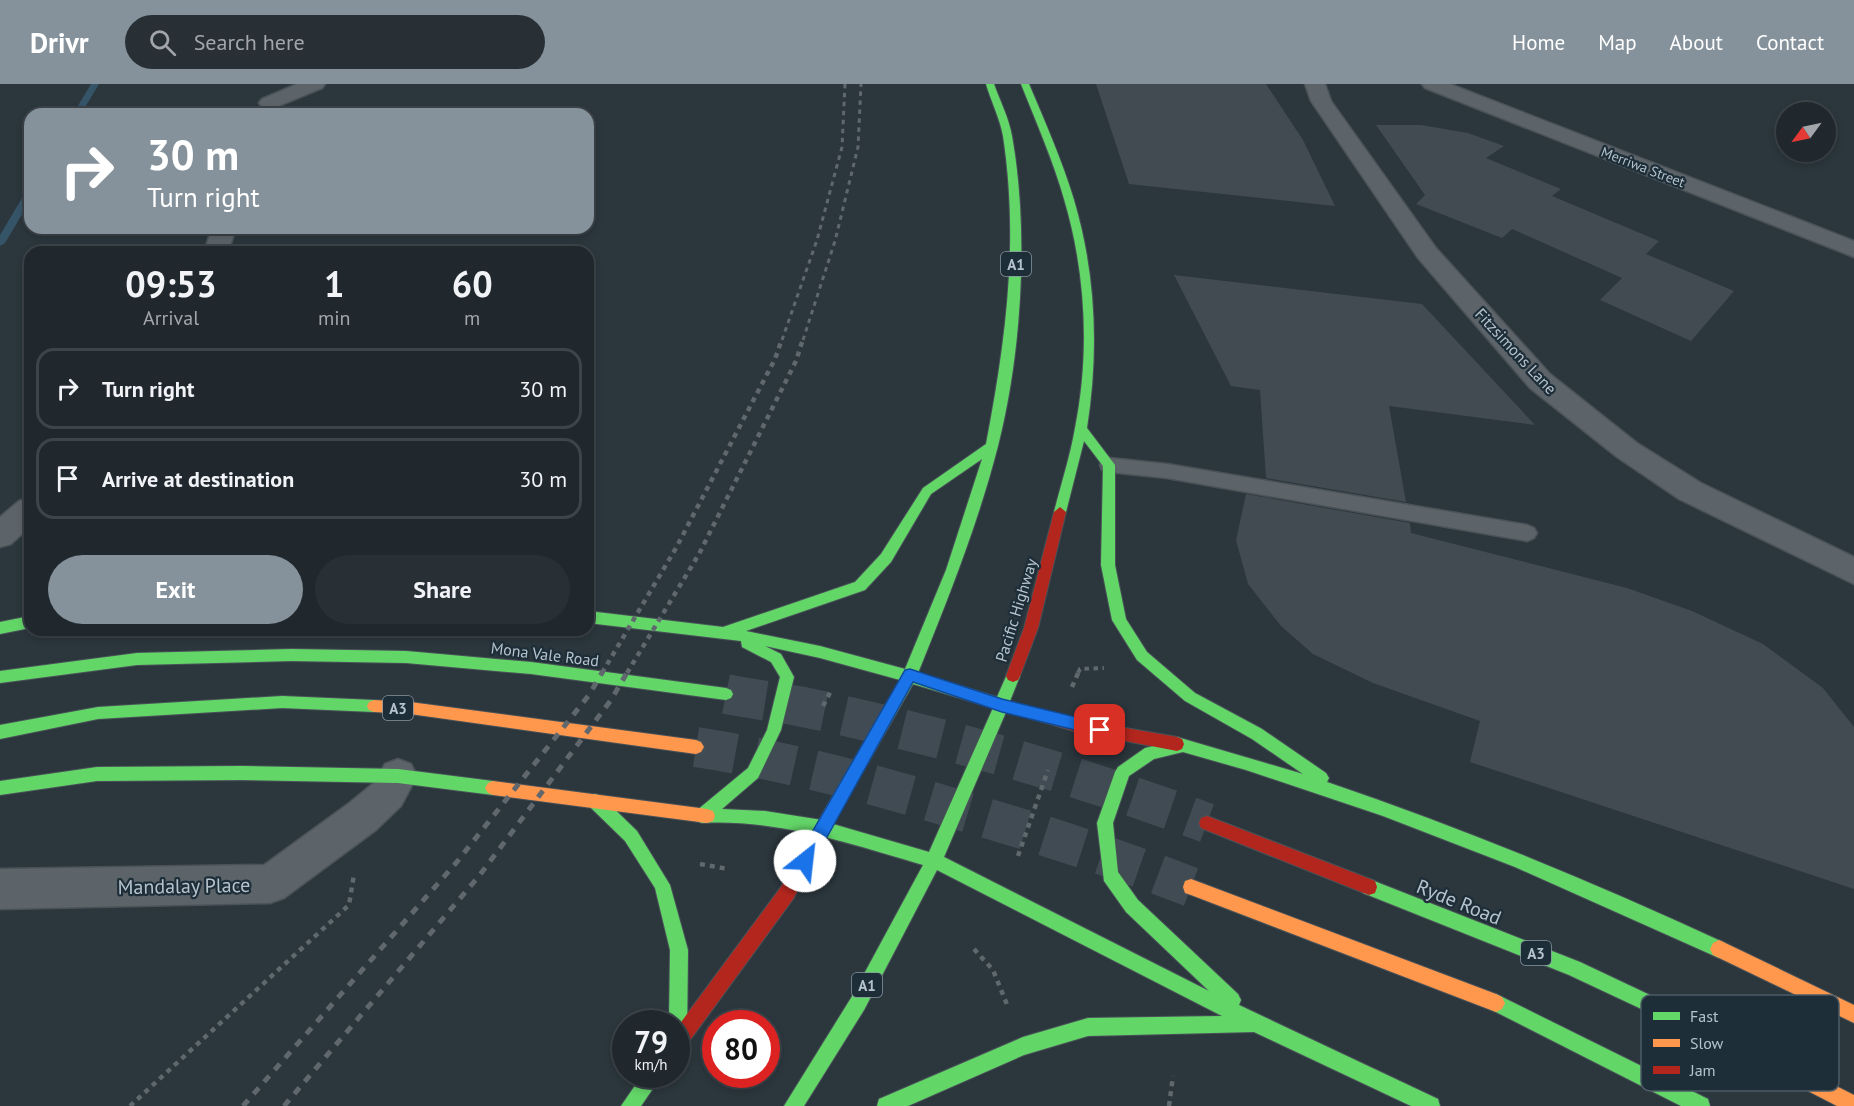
<!DOCTYPE html>
<html lang="en">
<head>
<meta charset="utf-8">
<style>
	:root { --surface:#20282e; --page:#283036; --text:#f1f3f6; --muted:#a2a6aa; --line:#3d444a; --accent:#85929b }
	body { margin:0; font-family:"PT Sans",sans-serif; background:var(--page); color:var(--text); height:100vh; display:flex; flex-direction:column; font-size:22px; white-space:nowrap }
	* { box-sizing:border-box; margin:0 }
	p { font-size:20px; color:var(--muted) }
	.icon { flex:none; width:33px; height:33px; fill:none; stroke:currentColor; stroke-width:2; stroke-linecap:round; stroke-linejoin:round }
	.map { position:relative; flex:1; overflow:hidden }
	.side { position:absolute; left:24px; top:162px; width:570px; height:390px; display:flex; flex-direction:column; background:var(--surface); border-radius:18px; box-shadow:0 3px 9px #0003,0 0 0 2px var(--line) }
	.side>* { flex:none }
	.top-card { position:absolute; left:24px; top:24px; width:570px; height:126px; border-radius:18px; box-shadow:0 3px 9px #0003,0 0 0 2px var(--line); background:#85929b; color:#fff; overflow:hidden }
	.needle { width:39px; rotate:237deg }
	.controls { position:absolute; left:1776px; top:18px; display:grid; gap:12px }
	.controls a { display:grid; place-items:center; width:60px; height:60px; border-radius:50%; background:var(--surface); box-shadow:0 3px 9px #0003,0 0 0 2px var(--line); font-size:30px }
	.speed { position:absolute; left:612px; top:926px; display:flex; gap:12px; font-size:30px; font-weight:700; text-align:center }
	.speed>* { display:grid; place-content:center; width:78px; height:78px; border-radius:50%; background:var(--surface); box-shadow:0 3px 9px #0003,0 0 0 2px var(--line); line-height:1 }
	.speed small { font-size:15px; font-weight:400 }
	.speed .limit { border:9px solid #d22; background:#fff; color:#111 }
	.pin { position:absolute; display:grid; place-items:center; width:51px; height:51px; color:#fff; margin:-26px; border-radius:12px; box-shadow:0 3px 9px #0006 }
	.me { position:absolute; width:66px; margin:-33px; rotate:29deg; stroke-linejoin:round; filter:drop-shadow(0 0 4px #0008) }
	.turn { display:flex; align-items:center; gap:21px; height:126px; padding:0 24px; font-size:27px }
	.turn .icon { width:78px; height:78px; stroke-width:2.5 }
	.turn b { display:block; font-size:42px; line-height:51px }
	.eta { display:flex; justify-content:space-evenly; align-items:center; height:102px; text-align:center }
	.eta b { font-size:36px; font-weight:600; line-height:42px }
	.cta { display:flex; gap:12px; margin-top:auto; padding:12px 24px }
	.cta a { flex:1; height:69px; border-radius:36px; background:var(--accent); color:#fff; font-size:24px; font-weight:600; line-height:69px; text-align:center }
	.cta a+a { background:var(--page); color:var(--text) }
	ul { padding:0; list-style:none }
	li { display:flex; align-items:center; gap:18px; height:81px; margin:0 12px 9px; padding:0 12px; border:3px solid var(--line); border-radius:18px }
	li div { flex:1 }
	li b { display:block; font-size:22px }
	li em { font-style:normal }
	header { display:flex; align-items:center; gap:36px; box-sizing:border-box; height:84px; padding:0 30px; background:var(--accent); color:#fff }
	header strong { font-size:28px }
	nav { display:flex; gap:33px; margin-inline-start:auto; font-size:21px }
	.search { width:420px; height:54px; background:var(--page); display:flex; align-items:center; gap:15px; box-sizing:border-box; padding:0 21px; border-radius:33px; color:var(--muted); font-size:22px }
	.map>svg:first-child { display:block }
</style>
</head>
<body>
<header>
<strong>Drivr</strong>
<div class="search"><svg class="icon" aria-label="search" viewBox="0 0 24 24"><circle cx="10" cy="10" r="6"/><path d="M15 15l6 6"/></svg>Search here</div>
<nav><a>Home</a><a>Map</a><a>About</a><a>Contact</a></nav>
</header>
<div class="map">
<svg width="1854" height="1022" viewBox="0 0 1854 1022">
	<rect width="100%" height="100%" fill="#2b363d"/>
	<g fill="none" stroke-linecap="round" stroke-linejoin="round">
		<path fill="#365468" fill-rule="evenodd" d="M 91,0 L 99,0 L 81,30 L 73,30 Z
			M 30,106 L 30,117 L 5,159 L 0,162 L 0,151 L 25,109 Z"/>
	</g>
	<path fill="#424b51" d="M 1096,0 L 1266,0 L 1303,56 L 1335,122 L 1129,100 Z
		M 1376,41 L 1421,41 L 1468,49 L 1504,62 L 1486,74 L 1561,105 L 1552,112 L 1659,157 L 1622,194 L 1512,145 L 1502,154 L 1416,120 L 1425,111 Z
		M 1646,170 L 1734,207 L 1691,257 L 1600,216 Z
		M 1174,191 L 1422,220 L 1535,341 L 1389,322 L 1406,418 L 1266,394 L 1260,306 L 1231,302 Z
		M 1246,410 L 1410,439 L 1411,449 L 1627,504 L 1692,527 L 1763,560 L 1823,604 L 1854,643 L 1854,805 L 1470,678 L 1480,637 L 1373,599 L 1313,570 L 1281,542 L 1248,500 L 1236,456 Z"/>
	<g fill="none" stroke-linecap="round" stroke-linejoin="round">
		<path stroke="#404b53" stroke-width="40" stroke-dasharray="40 20" stroke-linecap="butt" d="M 726,610 C 751,615 777,618 803,623 C 940,651 1075,690 1207,739
			M 696,663 C 792,678 886,703 979,732 C 1051,753 1121,776 1191,803"/>
		<defs>
			<path id="lane" d="M 1109,374 L 1167,380 L 1527,441 L 1534,444 L 1537,449 L 1534,454 L 1527,457 L 1167,394 L 1109,388 L 1102,386 L 1100,381 L 1102,376 Z"/>
			<path id="street" d="M 297,0 L 325,0 L 322,4 L 276,23 L 269,25 L 262,23 L 259,19 L 262,15 Z
				M 1305,0 L 1325,0 L 1331,17 L 1436,164 L 1550,290 L 1637,359 L 1701,399 L 1854,473 L 1854,500 L 1679,415 L 1617,373 L 1530,304 L 1418,174 L 1311,17 Z
				M 1422,0 L 1450,0 L 1854,157 L 1854,173 L 1425,4 Z
				M 212,144 L 236,144 L 228,168 L 204,168 Z
				M 30,413 L 30,443 L 11,460 L 0,463 L 0,433 L 19,417 Z
				M 398,675 L 411,680 L 417,692 L 401,722 L 376,746 L 284,814 L 270,819 L 0,825 L 0,785 L 264,781 L 348,720 L 375,698 L 385,680 Z"/>
			<path id="fast" d="M 986,0 L 994,0 C 1000,17 1009,34 1012,52 C 1029,147 1022,268 998,362 C 978,440 948,515 918,589 L 997,613 L 1008,588 L 1013,586 L 1018,588 L 1020,592 L 1010,617 L 1025,622 L 1027,626 L 1025,630 L 1020,632 L 1006,628 L 944,773 L 1209,907 L 1126,828 L 1104,797 L 1097,739 L 1115,688 L 1118,683 L 1145,664 L 1170,658 L 1177,653 L 1303,690 L 1252,655 L 1185,617 L 1137,576 L 1112,536 L 1101,481 L 1103,382 L 1084,357 L 1066,428 L 1060,433 L 1054,428 C 1061,400 1070,373 1075,344 C 1090,269 1086,189 1064,115 C 1053,76 1036,38 1021,0 L 1029,0 C 1045,38 1062,76 1074,116 C 1096,190 1099,267 1087,344 L 1115,381 L 1115,481 L 1126,535 L 1147,568 L 1195,609 L 1262,645 L 1326,689 L 1329,694 L 1327,698 C 1463,744 1595,799 1725,859 L 1728,865 L 1725,871 L 1719,874 L 1515,783 L 1383,732 L 1246,686 L 1183,668 L 1154,675 L 1129,692 L 1113,739 L 1118,788 L 1138,816 L 1238,910 L 1241,916 L 1239,921 L 1438,1015 L 1440,1022 L 1411,1022 L 1254,948 L 1088,952 L 1024,971 L 908,1022 L 877,1022 L 879,1015 L 1023,953 L 1088,934 L 1222,932 L 937,786 L 864,926 L 804,1022 L 784,1022 L 851,914 L 923,781 C 851,760 778,735 702,739 L 696,737 L 694,732 L 696,727 L 748,684 L 767,646 L 780,593 L 771,578 L 742,563 L 741,557 L 588,539 L 588,527 L 723,543 L 855,498 L 881,470 L 923,404 L 986,360 C 1006,256 1019,157 1003,52 C 1000,35 991,17 986,0 ZM 982,375 L 946,486 L 905,585 L 820,562 L 746,547 L 865,506 L 891,478 L 931,410 ZM 765,562 L 820,574 L 900,596 L 823,729 L 822,736 L 765,727 L 722,725 L 758,694 L 781,646 L 794,593 L 781,570 ZM 913,600 L 993,624 L 929,768 L 833,740 Z
				M 30,532 L 30,544 L 0,550 L 0,538 Z
				M 291,565 L 406,567 L 531,578 L 726,604 L 731,606 L 733,610 L 731,614 L 726,616 L 531,590 L 406,579 L 291,577 L 137,581 L 0,599 L 0,587 L 137,569 Z
				M 282,612 L 374,616 L 379,618 L 381,622 L 379,626 L 374,628 L 282,624 L 98,635 L 0,655 L 0,641 L 98,623 Z
				M 242,682 L 398,685 L 493,697 L 498,699 L 501,704 L 498,709 L 493,711 L 398,699 L 242,696 L 97,697 L 0,711 L 0,697 L 97,683 Z
				M 595,710 L 601,712 L 637,747 L 670,801 L 688,866 L 687,959 L 684,965 L 678,968 L 676,939 L 669,939 L 670,866 L 655,804 L 625,757 L 589,722 L 587,717 L 589,712 Z
				M 1369,795 L 1580,878 L 1743,955 L 1746,961 L 1743,967 L 1737,970 L 1731,967 L 1569,891 L 1363,809 L 1361,803 L 1363,797 Z
				M 1496,910 L 1708,1015 L 1710,1022 L 1681,1022 L 1490,925 L 1487,919 L 1490,913 Z
				M 643,990 L 663,990 L 641,1022 L 621,1022 Z"/>
			<path id="slow" d="M 374,616 L 410,618 L 696,656 L 701,658 L 704,663 L 701,668 L 696,670 L 410,630 L 374,628 L 369,626 L 367,622 L 369,618 Z
				M 493,697 L 707,725 L 713,727 L 715,732 L 713,737 L 707,739 L 493,711 L 488,709 L 485,704 L 488,699 Z
				M 1191,795 L 1496,910 L 1502,913 L 1505,919 L 1502,925 L 1496,928 L 1191,811 L 1185,809 L 1183,803 L 1185,797 Z
				M 1719,856 L 1854,921 L 1854,939 L 1713,871 L 1710,865 L 1713,859 Z
				M 1737,952 L 1854,1011 L 1854,1022 L 1837,1022 L 1731,967 L 1728,961 L 1731,955 Z"/>
			<path id="jam" d="M 1060,423 L 1066,428 L 1038,544 L 1020,592 L 1018,596 L 1013,598 L 1008,596 L 1006,592 L 1024,544 L 1054,428 Z
				M 1020,620 L 1074,635 L 1177,653 L 1182,655 L 1184,660 L 1182,665 L 1177,667 L 1074,647 L 1015,630 L 1013,626 L 1015,622 Z
				M 829,727 L 835,729 L 837,734 L 793,815 L 682,967 L 676,970 L 676,945 L 781,803 L 823,729 Z
				M 1207,732 L 1375,797 L 1377,803 L 1375,809 L 1369,811 L 1201,744 L 1199,739 L 1201,734 Z"/>
		</defs>
		<use href="#lane" stroke="#4a5257" stroke-width="3"/>
		<use href="#street" stroke="#4a5257" stroke-width="3"/>
		<use href="#fast" stroke="#495258" stroke-width="2"/>
		<use href="#slow" stroke="#495258" stroke-width="2"/>
		<use href="#jam" stroke="#495258" stroke-width="2"/>
		<path stroke="#5f686d" stroke-width="4" stroke-dasharray="4.5 4.5" stroke-linecap="butt" d="M 1078,589 L 1080,585 L 1104,584"/>
		<path stroke="#5f686d" stroke-width="4.5" stroke-dasharray="5 5" stroke-linecap="butt" d="M 1072,603 L 1079,587
			M 823,622 L 831,607
			M 1018,772 L 1048,686
			M 700,780 L 728,785
			M 974,865 L 993,886 L 1008,923
			M 130,1022 L 349,821 L 354,790
			M 1169,1022 L 1173,992"/>
		<use href="#lane" fill="#5c646a" fill-rule="evenodd"/>
		<use href="#street" fill="#5c646a" fill-rule="evenodd"/>
		<use href="#fast" fill="#63d668" fill-rule="evenodd"/>
		<use href="#slow" fill="#ff974d" fill-rule="evenodd"/>
		<use href="#jam" fill="#b3261e" fill-rule="evenodd"/>
		<path stroke="#60686e" stroke-width="3" stroke-dasharray="4.5 4.5" stroke-linecap="butt" d="M 782,256 L 817,156 L 842,63 L 845,0
			M 803,256 L 835,157 L 858,63 L 861,0"/>
		<path stroke="#60686e" stroke-width="4.5" stroke-dasharray="5 5" stroke-linecap="butt" d="M 602,589 L 676,464 L 775,275 L 782,255
			M 627,589 L 699,470 L 796,277 L 803,255"/>
		<path stroke="#60686e" stroke-width="5" stroke-dasharray="8 8" stroke-linecap="butt" d="M 243,1022 L 456,779 L 589,611 L 603,587
			M 284,1022 L 479,792 L 611,616 L 628,587"/>
	</g>
	<path fill="#1a73e8" stroke="#114b97" stroke-width="1.5" d="M 910,585 L 1002,615 L 1100,639 L 1105,641 L 1107,646 L 1105,650 L 1100,652 L 1002,628 L 913,598 L 811,782 L 805,784 L 799,782 L 797,777 L 799,771 L 905,586 Z"/>
	<g text-anchor="middle" dominant-baseline="central" stroke-width="4.5" stroke-linejoin="round" paint-order="stroke">
		<g font-size="14" fill="#b6c3cd" stroke="#1e2e39">
			<text transform="translate(1643 83) rotate(21)">Merriwa Street</text>
		</g>
		<g fill="#1e2e39" stroke="#8896a1" stroke-width="1.5">
			<rect x="1001" y="168" width="30" height="24" rx="4.5"/>
			<rect x="383" y="612" width="30" height="24" rx="4.5"/>
			<rect x="1521" y="857" width="30" height="24" rx="4.5"/>
			<rect x="852" y="889" width="30" height="24" rx="4.5"/>
		</g>
		<g font-size="15" font-weight="bold" fill="#b6c3cd">
			<text x="1016" y="180">A1</text>
			<text x="398" y="624">A3</text>
			<text x="1536" y="869">A3</text>
			<text x="867" y="901">A1</text>
		</g>
		<g font-size="16" fill="#b6c3cd" stroke="#1e2e39">
			<text transform="translate(1516 267) rotate(47)">Fitzsimons Lane</text>
			<text transform="translate(1016 526) rotate(-73)">Pacific Highway</text>
			<text transform="translate(545 570) rotate(7)">Mona Vale Road</text>
		</g>
		<g font-size="20" fill="#b6c3cd" stroke="#1e2e39">
			<text transform="translate(184 802) rotate(-1)">Mandalay Place</text>
			<text transform="translate(1459 818) rotate(22)">Ryde Road</text>
		</g>
	</g>
	<rect x="1641" y="911" width="198" height="96" rx="9" fill="#1e2e39" stroke="#4c5b65" stroke-width="1.5"/>
	<rect x="1653" y="928" width="27" height="8" fill="#63d668"/>
	<rect x="1653" y="955" width="27" height="8" fill="#ff974d"/>
	<rect x="1653" y="982" width="27" height="8" fill="#b3261e"/>
	<g font-size="16" fill="#b6c3cd">
		<text x="1690" y="938">Fast</text>
		<text x="1690" y="965">Slow</text>
		<text x="1690" y="992">Jam</text>
	</g>
</svg>
<div class="controls">
<a><svg class="needle" viewBox="-14 -14 28 28"><path d="M0-13l5 13h-10z" fill="#e53935"/><path d="M0 13l5-13h-10z" fill="#a2a6aa"/></svg></a>
</div>
<div class="speed"><div>79<small>km/h</small></div><div class="limit">80</div></div>
<div class="pin" style="left:1100px;top:646px;background:#d93025"><svg class="icon" aria-label="arrive" viewBox="0 0 24 24"><path d="M6 21V4h12l-3 4 3 4H6"/></svg></div>
<svg class="me" style="left:805px;top:777px" viewBox="-20 -20 40 40"><circle r="19" fill="#fff"/><path d="M0-13L10 11 0 6-10 11z" fill="#1a73e8"/></svg>
<div class="top-card">
<div class="turn"><svg class="icon" aria-label="right" viewBox="0 0 24 24"><path d="M7 20v-9h11M14 6l5 5-5 5"/></svg><div><b>30 m</b>Turn right</div></div>
</div>
<section class="side">
<div class="eta">
<div><b>09:53</b><p>Arrival</p></div>
<div><b>1</b><p>min</p></div>
<div><b>60</b><p>m</p></div>
</div>
<ul>
<li><svg class="icon" aria-label="right" viewBox="0 0 24 24"><path d="M7 20v-9h11M14 6l5 5-5 5"/></svg><div><b>Turn right</b></div><em>30 m</em></li>
<li><svg class="icon" aria-label="arrive" viewBox="0 0 24 24"><path d="M6 21V4h12l-3 4 3 4H6"/></svg><div><b>Arrive at destination</b></div><em>30 m</em></li>
</ul>
<div class="cta"><a>Exit</a><a>Share</a></div>
</section>
</div>
</body>
</html>
